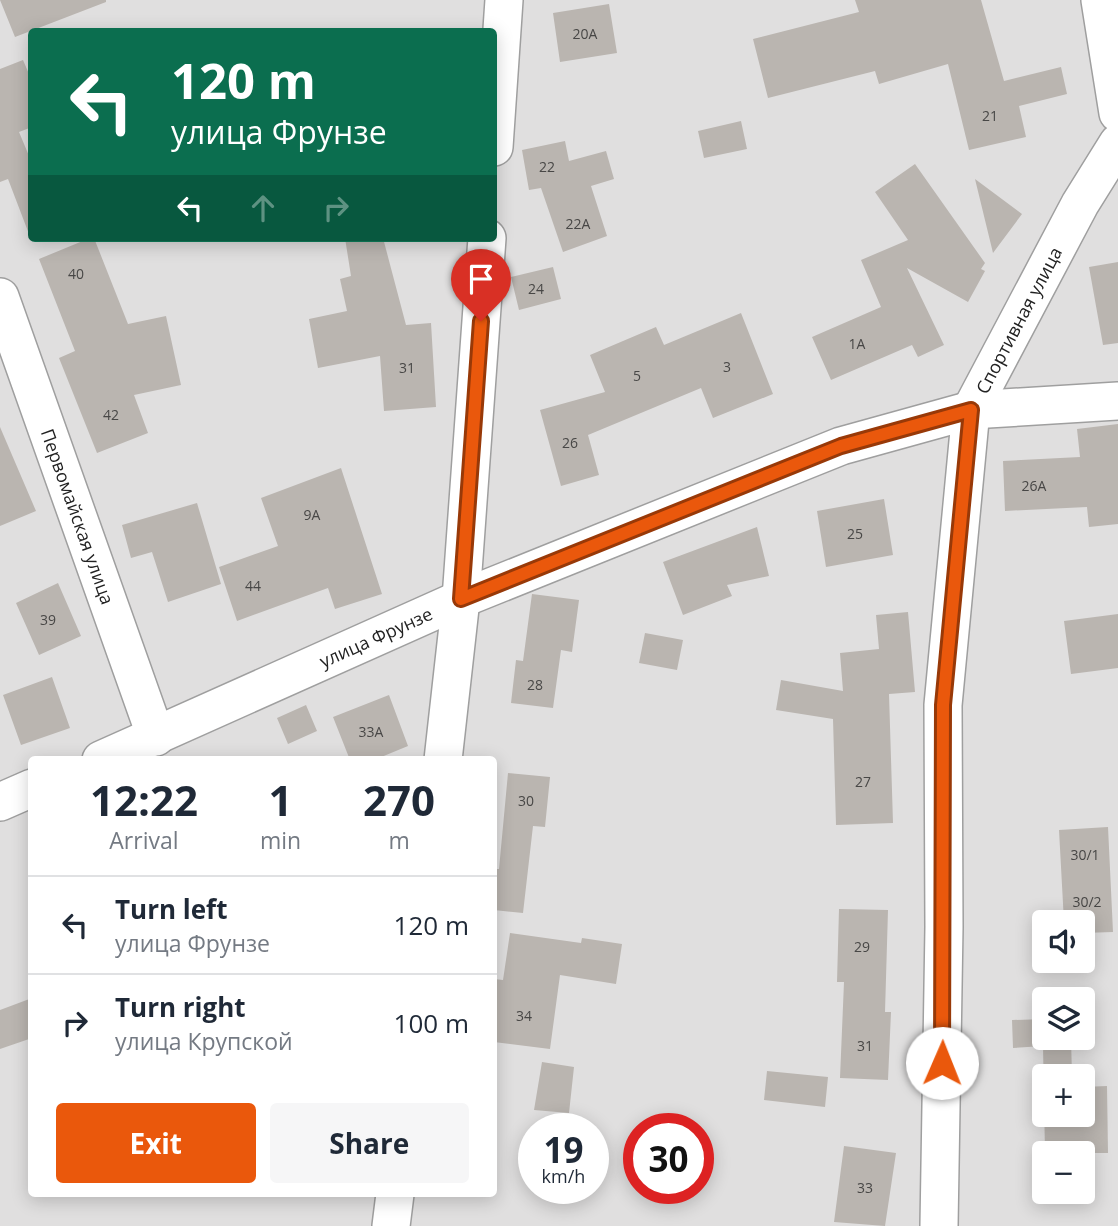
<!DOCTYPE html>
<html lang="en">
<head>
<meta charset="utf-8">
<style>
	:root { --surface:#fff; --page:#f6f6f7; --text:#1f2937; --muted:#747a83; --line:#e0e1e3; --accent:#ea580c }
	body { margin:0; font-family:"Open Sans",sans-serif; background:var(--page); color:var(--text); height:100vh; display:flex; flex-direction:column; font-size:26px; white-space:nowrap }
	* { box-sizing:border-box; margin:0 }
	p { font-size:23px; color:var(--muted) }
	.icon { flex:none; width:38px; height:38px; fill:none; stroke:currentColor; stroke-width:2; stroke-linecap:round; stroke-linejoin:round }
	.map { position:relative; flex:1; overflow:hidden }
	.side { position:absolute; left:28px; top:756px; width:469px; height:441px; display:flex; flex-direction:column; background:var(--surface); border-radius:7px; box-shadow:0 4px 18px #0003 }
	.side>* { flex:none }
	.guide { position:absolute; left:28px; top:28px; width:469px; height:214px; border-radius:7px; box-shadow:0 4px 18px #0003; background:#0b6e4f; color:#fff; overflow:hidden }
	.tools { position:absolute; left:1032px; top:910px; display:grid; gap:14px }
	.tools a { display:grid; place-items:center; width:63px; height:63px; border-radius:7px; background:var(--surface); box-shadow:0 4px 18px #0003; font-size:35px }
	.speed { position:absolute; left:518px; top:1113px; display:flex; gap:14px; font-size:35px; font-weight:700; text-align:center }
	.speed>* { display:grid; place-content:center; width:91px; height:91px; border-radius:50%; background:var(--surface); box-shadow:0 4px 18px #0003; line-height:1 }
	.speed small { font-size:18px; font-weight:400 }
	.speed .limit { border:10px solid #d22; background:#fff; color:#111 }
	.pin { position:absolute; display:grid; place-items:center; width:60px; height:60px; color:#fff; margin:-72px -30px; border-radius:50% 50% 50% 0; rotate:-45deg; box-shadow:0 0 7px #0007 }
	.pin .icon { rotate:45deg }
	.me { position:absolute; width:77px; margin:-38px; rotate:1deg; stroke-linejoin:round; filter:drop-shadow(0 0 5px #0008) }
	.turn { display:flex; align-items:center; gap:24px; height:147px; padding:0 28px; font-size:32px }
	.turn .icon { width:91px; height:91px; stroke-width:2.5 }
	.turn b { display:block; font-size:49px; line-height:60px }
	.lanes { display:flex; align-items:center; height:66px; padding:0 28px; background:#0003; justify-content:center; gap:35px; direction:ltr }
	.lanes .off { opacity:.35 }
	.eta { display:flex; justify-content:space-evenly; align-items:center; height:119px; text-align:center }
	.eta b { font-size:42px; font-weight:700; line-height:49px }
	.button { display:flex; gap:14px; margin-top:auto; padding:14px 28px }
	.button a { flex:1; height:80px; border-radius:7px; background:var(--accent); color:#fff; font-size:28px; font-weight:700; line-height:80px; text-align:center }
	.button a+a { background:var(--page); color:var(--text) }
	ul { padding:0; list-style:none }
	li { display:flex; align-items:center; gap:21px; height:98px; padding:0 28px; border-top:2px solid var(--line) }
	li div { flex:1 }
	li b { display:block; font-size:26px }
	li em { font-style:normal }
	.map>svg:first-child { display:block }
</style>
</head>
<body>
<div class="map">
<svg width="1118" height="1226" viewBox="0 0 1118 1226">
	<rect width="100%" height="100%" fill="#f1efea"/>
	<path fill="#e0dfdf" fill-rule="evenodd" d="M 0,0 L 1118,0 L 1118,1226 L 0,1226 ZM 32,32 L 494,32 L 494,238 L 32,238 ZM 32,760 L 494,760 L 494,1194 L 32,1194 ZM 1045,922 L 1083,922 L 1083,961 L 1045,961 ZM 1045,999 L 1083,999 L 1083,1038 L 1045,1038 ZM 1045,1076 L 1083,1076 L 1083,1115 L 1045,1115 ZM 534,1129 L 593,1129 L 593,1188 L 534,1188 ZM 639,1129 L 698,1129 L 698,1188 L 639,1188 ZM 1045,1153 L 1083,1153 L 1083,1192 L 1045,1192 Z"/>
	<path fill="#bab5b0" d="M 0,0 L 106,0 L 106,2 L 15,37 Z
		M 855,0 L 981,0 L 1004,81 L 1061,67 L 1067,94 L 1019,106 L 1026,137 L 969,150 L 948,64 L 879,84 L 875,71 L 768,98 L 753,39 L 859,12 Z
		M 609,4 L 617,53 L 560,62 L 553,13 Z
		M 23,60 L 32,81 L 32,127 L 19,132 L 32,163 L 29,234 L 8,179 L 0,182 L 0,69 Z
		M 741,121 L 747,149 L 704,158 L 698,131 Z
		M 565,141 L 569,161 L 606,151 L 614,179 L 591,186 L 607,236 L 563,252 L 541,188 L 529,190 L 522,150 Z
		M 915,164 L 985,263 L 981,269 L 985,271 L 968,302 L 907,268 L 944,345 L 918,357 L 912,345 L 831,380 L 812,337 L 881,307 L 861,260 L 908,240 L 875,192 Z
		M 975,179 L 1022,214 L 993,253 Z
		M 90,238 L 94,238 L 128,324 L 166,316 L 181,385 L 134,395 L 148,433 L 97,453 L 59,358 L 75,351 L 39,259 Z
		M 345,238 L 383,238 L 406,325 L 431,323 L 436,407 L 384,411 L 380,356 L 318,368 L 309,319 L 347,311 L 340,279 L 351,276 Z
		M 1118,262 L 1118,343 L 1103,345 L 1089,267 Z
		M 553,267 L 561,299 L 519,310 L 511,277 Z
		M 741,313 L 773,394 L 713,418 L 701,388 L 588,435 L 599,475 L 561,486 L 540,410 L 605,392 L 590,355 L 656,327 L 664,345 Z
		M 1118,424 L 1118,524 L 1089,527 L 1087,507 L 1005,511 L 1003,461 L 1080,457 L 1077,429 Z
		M 0,427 L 36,511 L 0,526 Z
		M 341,468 L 382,594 L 335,609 L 328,588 L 237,621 L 219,567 L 278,546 L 261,498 Z
		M 884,499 L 893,555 L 826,567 L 817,511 Z
		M 197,503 L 221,584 L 168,602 L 152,552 L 131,558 L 122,525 Z
		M 757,527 L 769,576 L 727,585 L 732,596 L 683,615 L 663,562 Z
		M 58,583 L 81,636 L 39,655 L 16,603 Z
		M 532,594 L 579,600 L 572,652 L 561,650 L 553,708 L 511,703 L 516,660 L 523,661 Z
		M 908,612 L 915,692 L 889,694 L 893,823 L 836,825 L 833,719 L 776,710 L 781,680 L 843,691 L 840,653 L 879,649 L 876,615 Z
		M 1118,614 L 1118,668 L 1071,674 L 1064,621 Z
		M 645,633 L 683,640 L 677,670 L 639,663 Z
		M 52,677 L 70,728 L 21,745 L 3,695 Z
		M 389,695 L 408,746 L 374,760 L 350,760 L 333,717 Z
		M 306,705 L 317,731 L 288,744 L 277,718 Z
		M 508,773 L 550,777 L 545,827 L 533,826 L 523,913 L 494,910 L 494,869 L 499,869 Z
		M 1108,827 L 1113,932 L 1083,933 L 1083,922 L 1064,922 L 1059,830 Z
		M 839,909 L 888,910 L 885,1012 L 891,1012 L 888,1080 L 840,1078 L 844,982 L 837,982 Z
		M 510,933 L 581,943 L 582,938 L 622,944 L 616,984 L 560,975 L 550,1049 L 494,1042 L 494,979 L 503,980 Z
		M 32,998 L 32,1038 L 0,1049 L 0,1010 Z
		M 1045,1019 L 1045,1038 L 1071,1038 L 1072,1076 L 1045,1076 L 1045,1115 L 1083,1115 L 1083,1087 L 1107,1086 L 1108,1153 L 1045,1153 L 1043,1046 L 1013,1048 L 1012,1020 Z
		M 542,1062 L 574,1067 L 569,1113 L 534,1110 Z
		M 767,1071 L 828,1077 L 825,1107 L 764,1100 Z
		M 844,1146 L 896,1153 L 885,1226 L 834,1222 Z"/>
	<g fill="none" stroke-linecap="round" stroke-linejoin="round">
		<defs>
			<g id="minor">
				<path d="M 1100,0 L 1118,113"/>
				<path d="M 494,147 L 504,0"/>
				<path id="s1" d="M 0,297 L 156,737"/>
				<path id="s2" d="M 101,760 L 461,599 L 841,446 L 971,410 L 1118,401"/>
				<path d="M 443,760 L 461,599 L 487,238"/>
				<path d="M 0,802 L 32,788"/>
				<path d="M 391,1226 L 395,1194"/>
				<path id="s3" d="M 939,1226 L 944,927 L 943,705 L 971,410 L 1080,204 L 1118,143"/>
			</g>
		</defs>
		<use href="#minor" stroke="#9f9f9f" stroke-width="40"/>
		<use href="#minor" stroke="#fff" stroke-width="37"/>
	</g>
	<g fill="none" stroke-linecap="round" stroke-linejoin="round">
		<defs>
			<path id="route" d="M 481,321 L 461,599 L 841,446 L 971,410 L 943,705 L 942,1063"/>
		</defs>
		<use href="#route" stroke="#983908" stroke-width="18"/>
		<use href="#route" stroke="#ea580c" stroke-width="12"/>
	</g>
	<g text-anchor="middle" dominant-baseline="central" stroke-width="7" stroke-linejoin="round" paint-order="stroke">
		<g font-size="14" fill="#484746">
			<text x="585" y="33">20А</text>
			<text x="990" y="115">21</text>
			<text x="547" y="166">22</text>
			<text x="578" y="223">22А</text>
			<text x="76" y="273">40</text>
			<text x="536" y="288">24</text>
			<text x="857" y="343">1А</text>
			<text x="727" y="366">3</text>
			<text x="407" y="367">31</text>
			<text x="637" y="375">5</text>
			<text x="111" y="414">42</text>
			<text x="570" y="442">26</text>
			<text x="1034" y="485">26А</text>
			<text x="312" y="514">9А</text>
			<text x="855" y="533">25</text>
			<text x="253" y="585">44</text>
			<text x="48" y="619">39</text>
			<text x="535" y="684">28</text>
			<text x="371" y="731">33А</text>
			<text x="863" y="781">27</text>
			<text x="526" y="800">30</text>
			<text x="1085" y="854">30/1</text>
			<text x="1087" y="901">30/2</text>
			<text x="862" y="946">29</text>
			<text x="524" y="1015">34</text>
			<text x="865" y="1045">31</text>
			<text x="865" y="1187">33</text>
		</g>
		<g font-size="18" fill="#222" stroke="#fff">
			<text stroke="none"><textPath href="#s3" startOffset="919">Спортивная улица</textPath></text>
			<text stroke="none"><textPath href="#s1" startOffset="233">Первомайская улица</textPath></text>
			<text stroke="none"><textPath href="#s2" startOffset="301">улица Фрунзе</textPath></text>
		</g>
	</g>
</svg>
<div class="tools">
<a><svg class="icon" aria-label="sound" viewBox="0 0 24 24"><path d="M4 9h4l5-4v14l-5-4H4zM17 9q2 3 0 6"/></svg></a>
<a><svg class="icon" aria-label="layers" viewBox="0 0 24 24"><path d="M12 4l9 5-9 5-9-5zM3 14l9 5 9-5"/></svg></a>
<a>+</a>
<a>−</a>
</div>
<div class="speed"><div>19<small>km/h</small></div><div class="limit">30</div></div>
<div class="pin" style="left:481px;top:321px;background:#d93025"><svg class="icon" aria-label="arrive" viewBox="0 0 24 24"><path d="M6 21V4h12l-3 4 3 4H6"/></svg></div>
<svg class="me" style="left:942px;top:1063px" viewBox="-20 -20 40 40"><circle r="19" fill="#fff"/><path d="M0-13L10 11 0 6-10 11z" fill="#ea580c"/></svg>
<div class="guide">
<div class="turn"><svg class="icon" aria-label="left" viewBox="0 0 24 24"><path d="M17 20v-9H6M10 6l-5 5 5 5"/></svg><div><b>120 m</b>улица Фрунзе</div></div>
<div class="lanes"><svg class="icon" aria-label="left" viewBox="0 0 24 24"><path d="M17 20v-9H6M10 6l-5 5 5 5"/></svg><svg class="icon off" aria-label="ahead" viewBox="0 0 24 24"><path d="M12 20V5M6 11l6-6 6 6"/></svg><svg class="icon off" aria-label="right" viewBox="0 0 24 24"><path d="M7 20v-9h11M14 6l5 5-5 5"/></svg></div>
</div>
<section class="side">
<div class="eta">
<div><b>12:22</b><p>Arrival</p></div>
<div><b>1</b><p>min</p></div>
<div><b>270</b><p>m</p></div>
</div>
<ul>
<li><svg class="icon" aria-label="left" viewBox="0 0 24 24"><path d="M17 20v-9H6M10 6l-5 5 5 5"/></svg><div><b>Turn left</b><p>улица Фрунзе</p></div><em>120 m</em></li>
<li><svg class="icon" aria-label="right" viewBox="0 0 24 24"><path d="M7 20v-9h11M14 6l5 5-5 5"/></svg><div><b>Turn right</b><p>улица Крупской</p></div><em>100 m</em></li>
</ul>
<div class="button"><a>Exit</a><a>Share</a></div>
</section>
</div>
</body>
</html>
